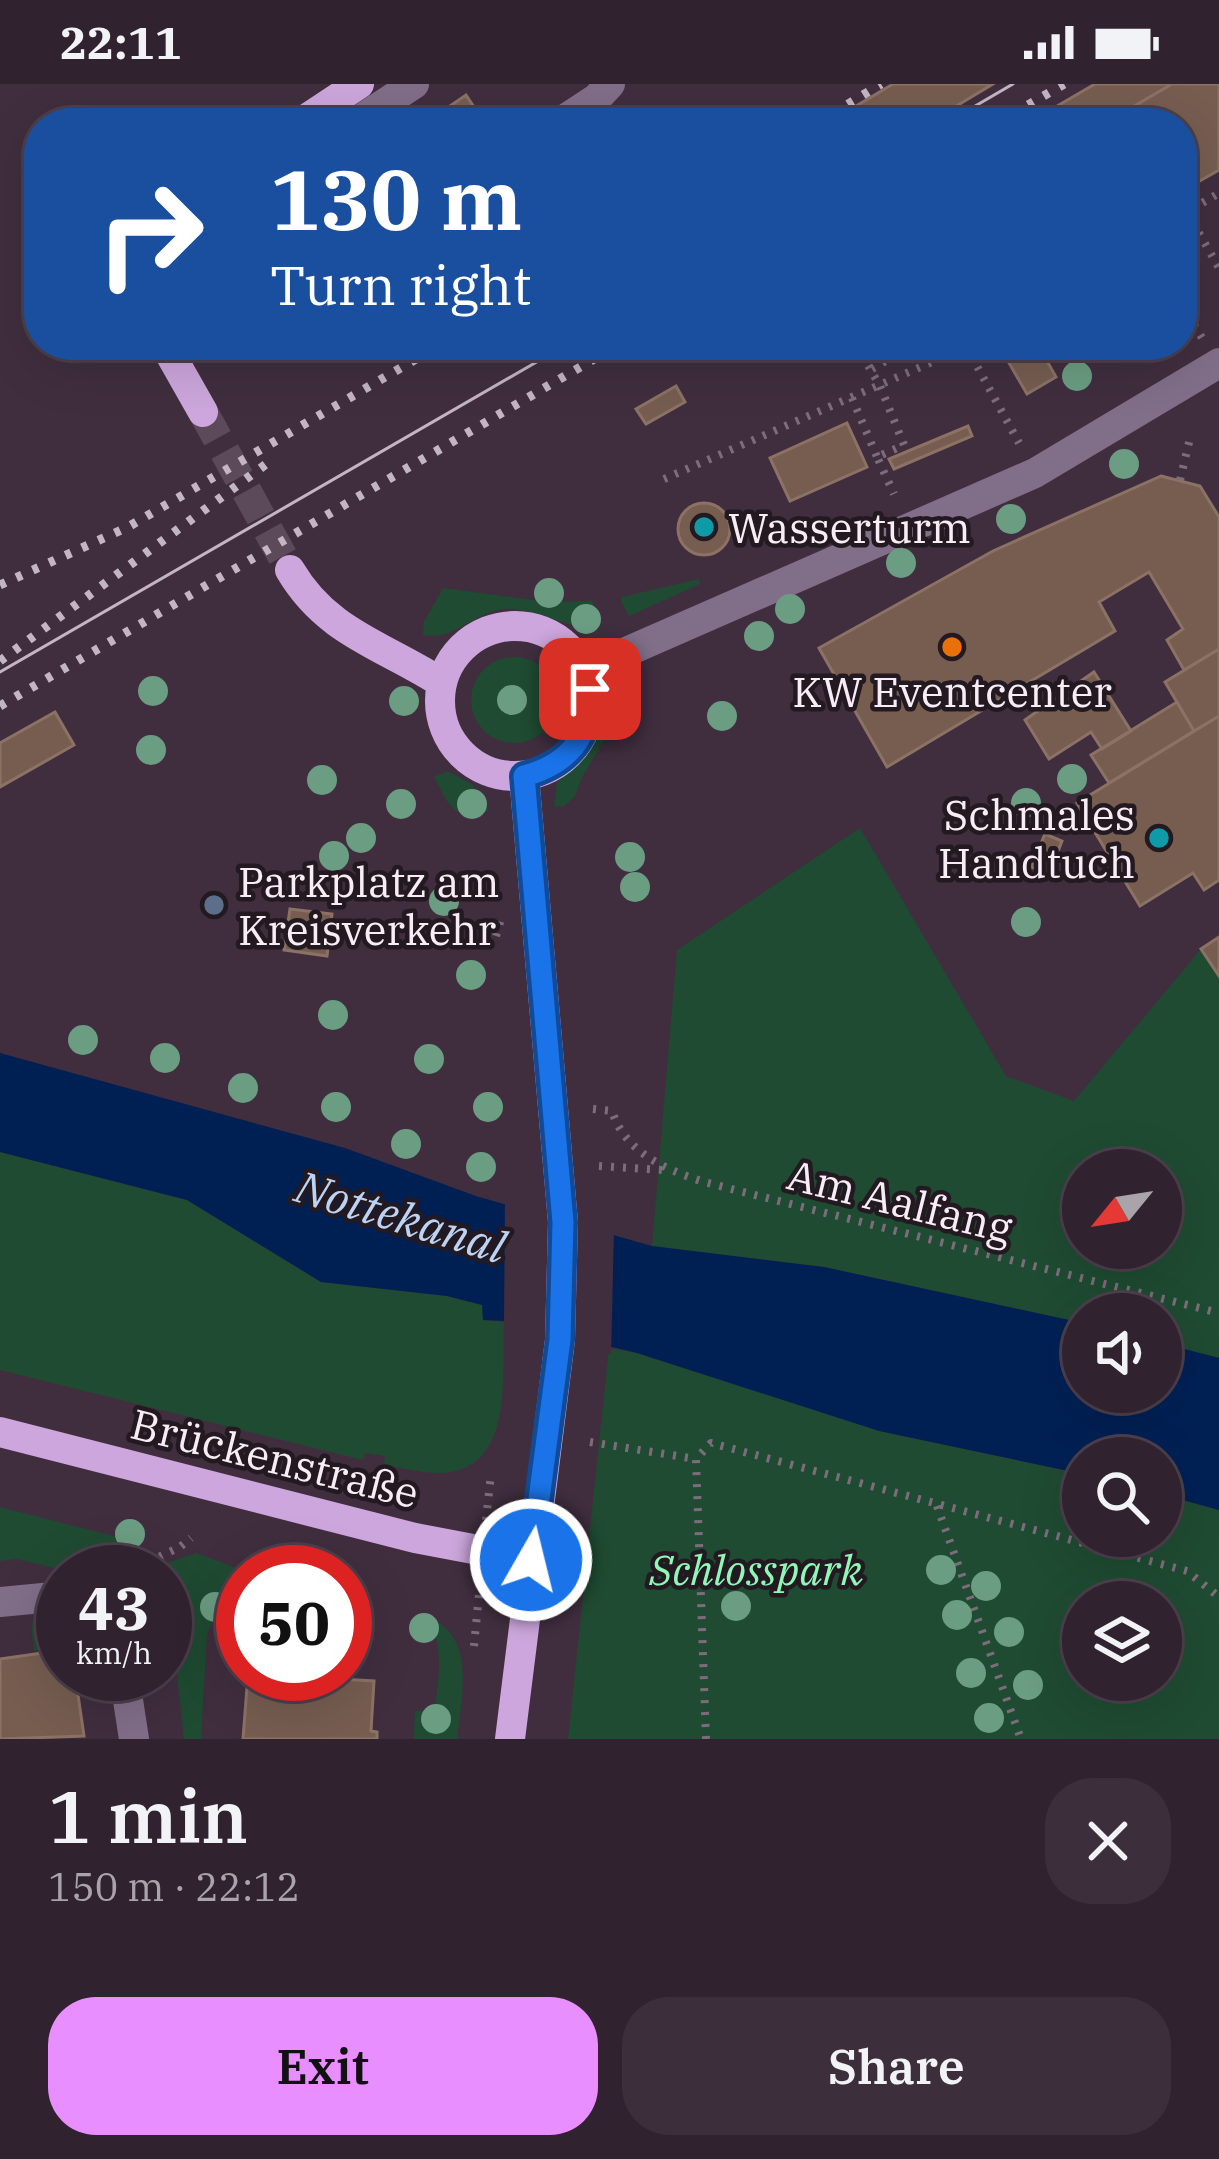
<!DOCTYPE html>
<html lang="en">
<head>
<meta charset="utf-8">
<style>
	:root { --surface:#30222f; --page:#3c2f3b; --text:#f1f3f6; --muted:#a8a4aa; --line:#4b3f4b; --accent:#e88eff }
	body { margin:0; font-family:"IBM Plex Serif",serif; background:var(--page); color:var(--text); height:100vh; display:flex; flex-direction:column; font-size:45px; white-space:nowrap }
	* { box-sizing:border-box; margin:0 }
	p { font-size:39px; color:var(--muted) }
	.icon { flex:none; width:66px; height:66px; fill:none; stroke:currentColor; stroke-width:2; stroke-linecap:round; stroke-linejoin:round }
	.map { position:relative; height:1655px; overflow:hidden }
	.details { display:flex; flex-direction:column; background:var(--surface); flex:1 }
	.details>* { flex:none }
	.top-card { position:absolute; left:24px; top:24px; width:1173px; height:252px; border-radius:48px; box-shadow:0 12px 48px #0002,0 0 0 3px var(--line); background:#1a4fa0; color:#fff; overflow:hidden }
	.needle { width:78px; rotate:240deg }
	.buttons { position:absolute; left:1062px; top:1065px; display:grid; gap:24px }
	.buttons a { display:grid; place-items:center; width:120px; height:120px; border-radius:50%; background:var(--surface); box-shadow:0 12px 48px #0002,0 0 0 3px var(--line); font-size:60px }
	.speed { position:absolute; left:36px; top:1461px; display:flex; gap:24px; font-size:60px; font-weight:700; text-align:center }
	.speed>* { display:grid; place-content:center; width:156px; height:156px; border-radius:50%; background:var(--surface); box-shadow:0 12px 48px #0002,0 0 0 3px var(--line); line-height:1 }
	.speed small { font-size:30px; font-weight:400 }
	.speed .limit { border:18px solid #d22; background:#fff; color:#111 }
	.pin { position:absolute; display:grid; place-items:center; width:102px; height:102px; color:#fff; margin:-51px; border-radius:24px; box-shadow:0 6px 18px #0006 }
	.me { position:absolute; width:132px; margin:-66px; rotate:8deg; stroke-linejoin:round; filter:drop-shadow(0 0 9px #0008) }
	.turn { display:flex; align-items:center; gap:42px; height:252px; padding:0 48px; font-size:54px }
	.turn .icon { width:156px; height:156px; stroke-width:2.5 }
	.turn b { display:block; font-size:84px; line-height:102px }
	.round { display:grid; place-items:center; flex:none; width:126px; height:126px; border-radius:48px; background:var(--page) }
	.overview { display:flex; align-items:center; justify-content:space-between; height:204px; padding:0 48px }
	h1 { font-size:72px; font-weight:600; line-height:90px }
	.primary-button { display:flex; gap:24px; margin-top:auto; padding:24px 48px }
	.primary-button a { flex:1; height:138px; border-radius:48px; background:var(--accent); color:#111; font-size:48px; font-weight:600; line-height:138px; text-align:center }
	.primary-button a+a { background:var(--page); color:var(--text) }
	.status { display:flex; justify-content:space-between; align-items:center; height:84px; padding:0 60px; background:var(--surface); direction:ltr }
	.status svg { height:33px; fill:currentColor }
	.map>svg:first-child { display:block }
</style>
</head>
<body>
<div class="status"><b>22:11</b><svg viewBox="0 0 49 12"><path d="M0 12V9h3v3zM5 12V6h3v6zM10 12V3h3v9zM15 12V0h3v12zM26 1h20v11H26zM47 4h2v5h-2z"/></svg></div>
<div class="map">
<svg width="1219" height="1655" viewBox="0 0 1219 1655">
	<rect width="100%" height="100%" fill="#402e3f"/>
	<path fill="#1f4b32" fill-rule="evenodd" d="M 699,495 L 700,500 L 629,532 L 621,518 L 622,513 Z
		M 443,504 L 547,518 L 592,517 L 601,542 C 567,548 539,523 505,525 C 475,527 454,558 423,551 L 424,538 Z
		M471 616a43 43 0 1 1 86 0a43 43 0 1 1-86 0Z
		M 630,600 L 636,622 L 603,658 L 581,695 L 575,712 L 564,722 L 554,723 L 557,699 L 598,649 L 614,614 Z
		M 447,687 L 472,700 L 489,727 C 450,735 452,725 434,693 Z
		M 860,744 L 1006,992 L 1074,1017 L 1201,865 L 1219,892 L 1219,1274 L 1161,1259 L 1161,1230 L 1083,1230 L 1083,1239 L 824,1183 L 652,1162 L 677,866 ZM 1083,1086 L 1161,1086 L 1161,1164 L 1083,1164 Z
		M 0,1068 L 187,1116 L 321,1198 L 447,1212 L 483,1221 L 483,1236 L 504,1238 C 501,1287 515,1377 451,1388 C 431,1392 404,1384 384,1381 L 385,1372 L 365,1369 L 363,1376 L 0,1286 Z
		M 609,1264 L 637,1269 L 885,1348 L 1083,1390 L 1083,1452 L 1161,1452 L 1161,1410 L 1219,1426 L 1219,1655 L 568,1655 ZM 1083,1518 L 1161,1518 L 1161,1596 L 1083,1596 Z
		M 0,1423 L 125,1455 L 123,1475 L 90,1488 L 71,1488 L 17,1475 L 0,1477 Z
		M 196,1469 L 239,1485 L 239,1521 L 215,1530 L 207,1551 L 201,1655 L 184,1655 L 170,1526 L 165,1526 L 165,1488 L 141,1488 Z
		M 63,1531 L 63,1562 L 34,1567 L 31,1541 Z
		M 420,1531 C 478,1545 462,1610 457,1655 L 414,1655 L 415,1627 L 435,1627 C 437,1594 449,1555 420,1531 Z"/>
	<path fill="#002054" d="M 0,969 L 345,1064 L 476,1112 L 652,1162 L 824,1183 L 1083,1239 L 1083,1308 L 1161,1308 L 1161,1259 L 1219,1274 L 1219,1426 L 1161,1410 L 1161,1374 L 1083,1374 L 1083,1390 L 879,1347 L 637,1269 L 504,1237 L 483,1236 L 482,1221 L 447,1212 L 321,1198 L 187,1116 L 0,1068 Z"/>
	<path fill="#402e3f" d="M 505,1114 L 614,1145 L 611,1270 L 504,1243 Z"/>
	<path fill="#765d50" stroke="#8c7265" stroke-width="3" d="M 893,0 L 993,0 L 928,39 L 839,39 L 836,34 Z
		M 1095,0 L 1172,0 L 1105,39 L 1028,39 Z
		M 1172,0 L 1219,0 L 1219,86 L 1182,107 L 1182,39 L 1105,39 Z
		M 466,11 L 482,35 L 477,39 L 425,39 Z
		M 1008,261 L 1038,261 L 1056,293 L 1027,310 L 1001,265 Z
		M 676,302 L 685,318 L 646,340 L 636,325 Z
		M 847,339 L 867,383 L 790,417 L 770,374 Z
		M 968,342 L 972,352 L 894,385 L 889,375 Z
		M 1161,392 L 1200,402 L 1219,433 L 1219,565 L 1184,586 L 1167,556 L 1183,545 L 1149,488 L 1099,518 L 1115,547 L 887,683 L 819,564 L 993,467 Z
		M678 445a26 26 0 1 1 52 0a26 26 0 1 1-52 0Z
		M 1219,565 L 1219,632 L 1194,647 L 1165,598 Z
		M 1094,588 L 1131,647 L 1102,665 L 1091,648 L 1049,675 L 1025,636 Z
		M 1177,618 L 1194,647 L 1109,699 L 1091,671 Z
		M 55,628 L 74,661 L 0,703 L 0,659 Z
		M 1219,632 L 1219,796 L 1204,806 L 1193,789 L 1140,822 L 1077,719 Z
		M 1045,750 L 1062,757 L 1049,790 L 1031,783 Z
		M 290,825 L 332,830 L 327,872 L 284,866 Z
		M 1219,853 L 1219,892 L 1201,865 Z
		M 63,1566 L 63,1590 L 75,1590 L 84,1652 L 0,1655 L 0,1575 Z
		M 248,1590 L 374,1597 L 371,1647 L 377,1648 L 377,1655 L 243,1655 Z"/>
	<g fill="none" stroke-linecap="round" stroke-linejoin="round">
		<path stroke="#5c4a5b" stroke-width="30" stroke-dasharray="30 15" stroke-linecap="butt" d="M 203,328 L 290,486"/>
		<path stroke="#7d6d7c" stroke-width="8" stroke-dasharray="3 9" stroke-linecap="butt" d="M 838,33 L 842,39
			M 193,39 L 204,39
			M 246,39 L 272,23
			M 1187,128 L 1219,184
			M 1182,131 L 1219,109
			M 1182,220 L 1202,254
			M 856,261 L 880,302 L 904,361 L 877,373 L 894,410
			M 966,262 L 1019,359
			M 898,270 L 915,261
			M 872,285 L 898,270 L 894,261
			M 852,314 L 877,373
			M 664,395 L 971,261
			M 1180,396 L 1191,350
			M 496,852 L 501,835
			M 593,1025 L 612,1027 C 625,1068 664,1085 704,1098 L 1219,1229
			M 599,1082 L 664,1086
			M 590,1358 L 696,1375
			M 937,1422 L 1021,1655
			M 486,1436 L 491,1390
			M 127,1488 L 180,1463 L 191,1454
			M 474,1562 L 480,1499
			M 706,1655 L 696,1375 L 711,1359 L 1187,1487 L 1219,1513"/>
		<path stroke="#816e89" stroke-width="30" d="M 355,39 L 414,0
			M 559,39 L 597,14 L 610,0
			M 585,586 L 1035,389 L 1219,279
			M 0,1518 L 63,1512
			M 124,1590 L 134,1655"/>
		<path stroke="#cca6dc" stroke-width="30" d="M 300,39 L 359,0
			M 165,261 L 203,328
			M 290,486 C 327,549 383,561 442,599
			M440 617a75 75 0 1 1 150 0a75 75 0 1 1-150 0Z
			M 0,1348 L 415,1454 L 531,1476
			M 510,1655 L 560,1256 L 563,1138 L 524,692"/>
		<path stroke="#c3b5c2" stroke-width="3" d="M 946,39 L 1013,0
			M 0,588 L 566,261"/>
		<path stroke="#c3b5c2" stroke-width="9" stroke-dasharray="6 12" stroke-linecap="butt" d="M 817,39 L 881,0
			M 997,39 L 1064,0
			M 0,501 L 128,443 L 440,261
			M 0,577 L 273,375
			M 0,622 L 618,261"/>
	</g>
	<g fill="#6b9d82">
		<circle cx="1077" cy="292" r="15"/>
		<circle cx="1124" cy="380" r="15"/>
		<circle cx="1011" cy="435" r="15"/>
		<circle cx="901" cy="479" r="15"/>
		<circle cx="549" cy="509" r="15"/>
		<circle cx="790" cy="525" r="15"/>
		<circle cx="586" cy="535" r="15"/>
		<circle cx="759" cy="552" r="15"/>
		<circle cx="153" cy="607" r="15"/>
		<circle cx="625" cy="615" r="15"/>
		<circle cx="512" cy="616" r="15"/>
		<circle cx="404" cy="617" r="15"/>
		<circle cx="722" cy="632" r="15"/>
		<circle cx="151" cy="666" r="15"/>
		<circle cx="1072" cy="695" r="15"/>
		<circle cx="322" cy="696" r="15"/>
		<circle cx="1026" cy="719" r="15"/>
		<circle cx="401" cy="720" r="15"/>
		<circle cx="472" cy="720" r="15"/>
		<circle cx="361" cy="754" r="15"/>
		<circle cx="334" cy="772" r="15"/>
		<circle cx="630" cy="773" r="15"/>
		<circle cx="635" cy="803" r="15"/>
		<circle cx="444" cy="817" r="15"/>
		<circle cx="1026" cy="838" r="15"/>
		<circle cx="471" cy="891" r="15"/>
		<circle cx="333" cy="931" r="15"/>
		<circle cx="83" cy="956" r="15"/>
		<circle cx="165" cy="974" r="15"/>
		<circle cx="429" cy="975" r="15"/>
		<circle cx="243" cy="1004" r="15"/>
		<circle cx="336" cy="1023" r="15"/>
		<circle cx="488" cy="1023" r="15"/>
		<circle cx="406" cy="1060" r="15"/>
		<circle cx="481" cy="1083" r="15"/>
		<circle cx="130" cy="1450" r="15"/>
		<circle cx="941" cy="1486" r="15"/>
		<circle cx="986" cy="1502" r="15"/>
		<circle cx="736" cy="1522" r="15"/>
		<circle cx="215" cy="1523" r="15"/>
		<circle cx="957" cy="1531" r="15"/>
		<circle cx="424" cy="1544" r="15"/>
		<circle cx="1009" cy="1548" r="15"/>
		<circle cx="971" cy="1589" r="15"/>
		<circle cx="1028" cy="1601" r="15"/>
		<circle cx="989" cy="1634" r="15"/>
		<circle cx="436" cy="1635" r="15"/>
	</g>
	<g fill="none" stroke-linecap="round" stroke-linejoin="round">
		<defs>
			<path id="route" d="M 531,1476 L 560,1256 L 563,1138 L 524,692 C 569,680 592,652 590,605"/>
		</defs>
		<use href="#route" stroke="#114b97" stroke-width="30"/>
		<use href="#route" stroke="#1a73e8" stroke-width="21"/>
	</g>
	<g fill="#0f9aa8" stroke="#221921" stroke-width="4.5">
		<circle cx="704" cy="443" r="12"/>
		<circle cx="1159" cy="754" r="12"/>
	</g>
	<circle fill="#e8710a" stroke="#221921" stroke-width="4.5" cx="952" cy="563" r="12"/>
	<circle fill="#5c6f8a" stroke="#221921" stroke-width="4.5" cx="214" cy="821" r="12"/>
	<g text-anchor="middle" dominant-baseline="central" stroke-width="9" stroke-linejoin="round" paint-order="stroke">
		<g font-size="42" fill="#f8ecf7" stroke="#221921" text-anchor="start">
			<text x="728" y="443">Wasserturm</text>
			<text x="952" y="607" text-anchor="middle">KW Eventcenter</text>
			<text x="1135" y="730" text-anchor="end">Schmales<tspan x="1135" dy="48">Handtuch</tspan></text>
			<text x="238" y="797">Parkplatz am<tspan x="238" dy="48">Kreisverkehr</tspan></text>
		</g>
		<g font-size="42" fill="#f8ecf7" stroke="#221921">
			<text transform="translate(900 1117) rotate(14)">Am Aalfang</text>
			<text transform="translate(275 1374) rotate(14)">Brückenstraße</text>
		</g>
		<g font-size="42" font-style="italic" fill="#8ff8b9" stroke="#221921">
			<text x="756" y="1485">Schlosspark</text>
		</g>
		<g font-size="45" font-style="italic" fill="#bcd3f4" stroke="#221921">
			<text transform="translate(401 1132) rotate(17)">Nottekanal</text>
		</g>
	</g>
</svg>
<div class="buttons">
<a><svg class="needle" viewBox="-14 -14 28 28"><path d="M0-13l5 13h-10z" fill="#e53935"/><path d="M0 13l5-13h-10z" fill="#a8a4aa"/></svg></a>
<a><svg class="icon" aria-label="sound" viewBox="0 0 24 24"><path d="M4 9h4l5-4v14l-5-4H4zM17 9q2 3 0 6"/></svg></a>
<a><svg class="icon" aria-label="search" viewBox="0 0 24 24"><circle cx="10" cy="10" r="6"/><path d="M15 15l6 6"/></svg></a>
<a><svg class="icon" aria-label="layers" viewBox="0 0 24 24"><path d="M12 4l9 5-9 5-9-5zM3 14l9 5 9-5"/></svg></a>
</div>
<div class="speed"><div>43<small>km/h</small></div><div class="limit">50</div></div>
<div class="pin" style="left:590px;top:605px;background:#d93025"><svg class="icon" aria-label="arrive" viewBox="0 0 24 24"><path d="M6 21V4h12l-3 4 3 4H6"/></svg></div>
<svg class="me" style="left:531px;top:1476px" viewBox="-20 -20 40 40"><circle r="17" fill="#1a73e8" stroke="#fff" stroke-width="3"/><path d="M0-11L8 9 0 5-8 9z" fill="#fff"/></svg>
<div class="top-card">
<div class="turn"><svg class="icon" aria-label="right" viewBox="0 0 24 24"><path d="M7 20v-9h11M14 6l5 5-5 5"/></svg><div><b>130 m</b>Turn right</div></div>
</div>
</div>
<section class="details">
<div class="overview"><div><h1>1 min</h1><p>150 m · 22:12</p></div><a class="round"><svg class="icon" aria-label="close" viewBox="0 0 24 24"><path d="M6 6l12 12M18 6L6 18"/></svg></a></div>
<div class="primary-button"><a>Exit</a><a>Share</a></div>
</section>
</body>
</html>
